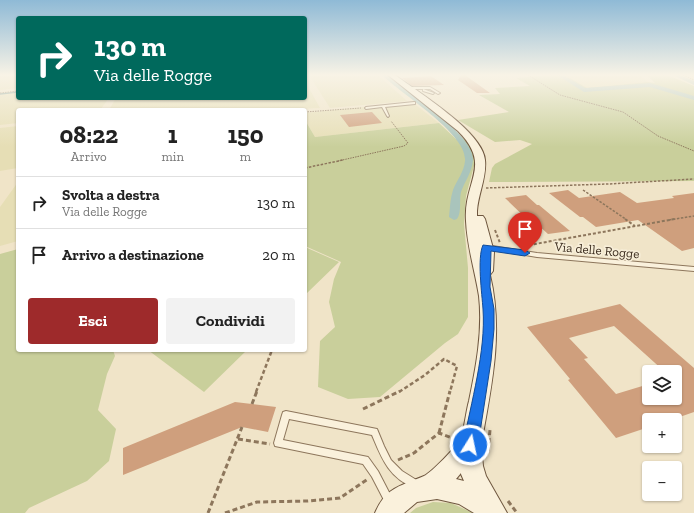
<!DOCTYPE html>
<html lang="it">
<head>
<meta charset="utf-8">
<style>
	:root { --surface:#fff; --page:#f2f2f2; --text:#222; --muted:#767676; --line:#e0e0e0; --accent:#9e2a2b }
	body { margin:0; font-family:"Zilla Slab",serif; background:var(--page); color:var(--text); height:100vh; display:flex; flex-direction:column; font-size:15px; white-space:nowrap }
	* { box-sizing:border-box; margin:0 }
	p { font-size:13px; color:var(--muted) }
	.icon { flex:none; width:22px; height:22px; fill:none; stroke:currentColor; stroke-width:2; stroke-linecap:round; stroke-linejoin:round }
	.map { position:relative; flex:1; overflow:hidden }
	.drawer { position:absolute; left:16px; top:108px; width:291px; height:244px; display:flex; flex-direction:column; background:var(--surface); border-radius:4px; box-shadow:0 1px 3px #0004 }
	.drawer>* { flex:none }
	.guide { position:absolute; left:16px; top:16px; width:291px; height:84px; border-radius:4px; box-shadow:0 1px 3px #0004; background:#00695c; color:#fff; overflow:hidden }
	.fabs { position:absolute; left:642px; top:365px; display:grid; gap:8px }
	.fabs a { display:grid; place-items:center; width:40px; height:40px; border-radius:4px; background:var(--surface); box-shadow:0 1px 3px #0004; font-size:20px }
	.pin { position:absolute; display:grid; place-items:center; width:34px; height:34px; color:#fff; margin:-41px -17px; border-radius:50% 50% 50% 0; rotate:-45deg; box-shadow:0 0 4px #0007 }
	.pin .icon { rotate:45deg }
	.me { position:absolute; width:44px; margin:-22px; rotate:10deg; stroke-linejoin:round; filter:drop-shadow(0 0 3px #0008) }
	.turn { display:flex; align-items:center; gap:14px; height:84px; padding:0 12px; font-size:18px }
	.turn .icon { width:52px; height:52px; stroke-width:2.5 }
	.turn b { display:block; font-size:28px; line-height:34px }
	.eta { display:flex; justify-content:space-evenly; align-items:center; height:68px; text-align:center }
	.eta b { font-size:24px; font-weight:700; line-height:28px }
	.cta { display:flex; gap:8px; margin-top:auto; padding:8px 12px }
	.cta a { flex:1; height:46px; border-radius:4px; background:var(--accent); color:#fff; font-size:16px; font-weight:700; line-height:46px; text-align:center }
	.cta a+a { background:var(--page); color:var(--text) }
	ul { padding:0; list-style:none }
	li { display:flex; align-items:center; gap:12px; height:52px; padding:0 12px; border-top:1px solid var(--line) }
	li div { flex:1 }
	li b { display:block; font-size:15px }
	li em { font-style:normal }
	.map>svg:first-child { display:block }
</style>
</head>
<body>
<div class="map">
<svg width="694" height="513" viewBox="0 0 694 513">
	<rect width="100%" height="100%" fill="#f0e4c8"/>
	<path fill="#e6deb5" d="M 0,75 L 18,75 L 18,88 L 0,90 Z
		M 309,75 L 378,75 L 407,101 L 330,108 Z
		M 562,75 L 640,75 L 648,82 L 587,88 L 570,78 Z
		M 305,81 L 320,108 L 271,110 L 109,110 L 116,98 L 305,98 Z
		M 18,93 L 18,98 L 109,98 L 100,110 L 18,110 L 18,123 L 0,125 L 0,95 Z
		M 412,102 L 439,123 L 315,137 L 305,120 L 305,113 Z
		M 18,126 L 18,168 L 0,171 L 0,128 Z
		M 18,182 L 18,241 L 0,246 L 0,207 Z"/>
	<path fill="#c9cf9b" d="M 547,75 L 562,75 L 570,78 L 587,88 L 648,82 L 655,83 L 647,75 L 667,75 L 694,86 L 694,181 L 489,182 L 492,168 L 495,164 L 532,144 L 520,140 L 495,142 L 458,120 L 509,112 L 479,95 L 500,94 L 495,88 L 530,86 L 516,78 Z
		M 305,120 L 315,137 L 439,123 L 456,139 L 462,138 L 468,141 L 472,150 L 475,162 L 466,196 L 464,224 L 468,268 L 468,317 L 458,334 L 445,343 L 380,397 L 348,399 L 318,387 L 320,341 L 335,327 L 329,302 L 334,279 L 341,262 L 305,246 Z
		M 305,247 L 339,262 L 305,295 Z
		M 18,249 L 18,350 L 113,350 L 115,356 L 107,374 L 98,410 L 116,429 L 109,461 L 87,481 L 29,508 L 25,513 L 0,513 L 0,254 Z
		M 148,350 L 247,350 L 204,392 Z
		M 433,502 L 451,503 L 473,513 L 410,513 L 416,508 Z"/>
	<g fill="none" stroke-linecap="round" stroke-linejoin="round">
		<path stroke="#6f938a" stroke-width="1.5" d="M 0,94 L 18,92"/>
		<path fill="#a9c4bc" fill-rule="evenodd" d="M 382,75 L 387,75 C 407,92 474,134 473,160 C 472,172 465,181 461,192 C 459,200 462,212 457,219 L 454,220 L 449,217 C 450,208 450,199 453,190 C 457,180 464,172 465,161 C 468,134 401,94 382,75 Z
			M 557,75 L 563,75 L 585,88 L 650,83 L 694,96 L 694,100 L 650,87 L 584,92 Z
			M 673,75 L 680,75 L 694,81 L 694,85 Z"/>
	</g>
	<path fill="#cf9f7d" fill-rule="evenodd" d="M 461,75 L 465,75 L 490,93 L 477,93 L 458,80 Z
		M 431,76 L 444,85 L 412,86 L 402,78 Z
		M 372,112 L 382,123 L 349,127 L 340,115 Z
		M 568,190 L 579,198 L 620,192 L 637,203 L 674,198 L 672,196 L 694,193 L 694,248 L 682,251 L 638,220 L 596,227 L 583,217 L 580,217 L 549,193 Z
		M 526,195 L 537,205 L 539,205 L 570,231 L 548,234 L 537,224 L 533,225 L 505,198 Z
		M 620,304 L 694,368 L 694,412 L 671,420 L 649,420 L 649,427 L 616,438 L 568,380 L 570,379 L 527,327 ZM 614,326 L 665,372 L 675,372 L 675,398 L 649,398 L 649,384 L 616,394 L 584,359 L 588,358 L 569,338 Z
		M 235,402 L 276,407 L 268,432 L 242,427 L 123,475 L 123,448 Z"/>
	<g fill="none" stroke-linecap="round" stroke-linejoin="round">
		<defs>
			<path id="lane" d="M 407,87 L 430,87 L 440,93 L 438,94 L 430,89 L 408,89 Z
				M 423,89 L 434,93 L 433,94 L 423,91 Z
				M 414,102 L 415,102 L 415,104 L 385,107 L 389,116 L 388,117 L 387,116 L 382,107 L 366,109 L 365,108 L 366,107 Z
				M 486,245 L 537,253 L 694,267 L 694,271 L 537,257 L 484,248 L 484,247 Z
				M 286,411 L 377,429 L 384,446 L 391,460 L 402,471 L 418,481 L 419,484 L 418,487 L 415,488 C 389,478 382,459 372,435 L 289,419 L 283,440 L 368,457 L 378,471 L 392,498 L 393,501 L 392,504 L 389,505 L 386,504 L 372,477 L 363,464 L 275,446 L 274,443 L 282,415 L 283,412 Z"/>
			<path id="secondary" d="M 388,75 L 395,75 C 418,92 483,132 485,160 C 487,177 478,194 477,211 L 477,216 L 483,216 L 485,219 L 494,252 L 493,271 L 490,275 C 504,333 491,388 481,445 L 483,466 L 486,476 L 507,513 L 474,513 L 459,504 L 437,499 L 417,502 L 404,513 L 375,513 C 386,487 401,486 424,476 C 431,473 457,446 460,440 C 464,432 466,411 469,401 C 476,367 483,331 479,296 C 475,271 467,246 466,221 C 463,181 493,166 458,131 ZM 461,473 L 461,474 L 464,481 L 456,479 Z"/>
		</defs>
		<use href="#lane" stroke="#8d765c" stroke-width="2"/>
		<use href="#secondary" stroke="#6f573f" stroke-width="2"/>
		<path stroke="#8d765c" stroke-width="1" stroke-dasharray="1.5 1" stroke-linecap="butt" d="M 528,75 L 560,95 L 623,112 L 658,136 L 694,151
			M 683,75 L 694,80
			M 0,93 L 18,91
			M 305,112 L 361,108
			M 338,161 L 404,146 L 408,143 L 391,121"/>
		<path stroke="#8d765c" stroke-width="1.5" stroke-dasharray="2.5 1.5" stroke-linecap="butt" d="M 305,168 L 343,160
			M 486,188 L 608,184 L 694,179
			M 583,190 L 627,220
			M 669,220 L 694,216"/>
		<path stroke="#8d765c" stroke-width="2" stroke-dasharray="3 2" stroke-linecap="butt" d="M 625,219 L 635,226
			M 495,230 L 500,243
			M 524,246 L 675,219"/>
		<path stroke="#8d765c" stroke-width="2.5" stroke-dasharray="4 2.5" stroke-linecap="butt" d="M 256,392 L 272,350
			M 399,392 L 425,375 L 444,359 L 457,366 L 450,392"/>
		<path stroke="#8d765c" stroke-width="3" stroke-dasharray="5 3" stroke-linecap="butt" d="M 252,404 L 257,391
			M 363,409 L 400,391
			M 439,433 L 450,391
			M 238,439 L 270,444
			M 488,451 L 490,430
			M 398,460 L 414,453 L 439,433 L 455,439
			M 508,501 L 517,513
			M 208,513 L 242,427
			M 225,513 L 257,502 L 308,501 L 340,498 L 368,479"/>
		<use href="#lane" fill="#faf1dc" fill-rule="evenodd"/>
		<use href="#secondary" fill="#faf1dc" fill-rule="evenodd"/>
	</g>
	<linearGradient id="sky" x2="0" y2="1"><stop stop-color="#8fbad6"/><stop offset="0.51" stop-color="#f8f3e6"/><stop offset="1" stop-color="#f8f3e6" stop-opacity="0"/></linearGradient>
	<rect width="694" height="147" fill="url(#sky)"/>
	<path fill="#1a73e8" stroke="#114b97" d="M 483,245 L 525,250 L 530,253 L 525,256 L 491,251 L 490,287 L 494,309 L 494,329 L 491,361 L 478,445 L 476,450 L 470,452 L 465,450 L 463,445 C 471,403 486,351 483,309 C 482,294 477,258 483,245 Z"/>
	<g text-anchor="middle" dominant-baseline="central" stroke-width="3.5" stroke-linejoin="round" paint-order="stroke">
		<g font-size="13" fill="#3d2e20" stroke="#f7eed8">
			<text transform="translate(597 250) rotate(5)">Via delle Rogge</text>
		</g>
	</g>
</svg>
<div class="fabs">
<a><svg class="icon" aria-label="layers" viewBox="0 0 24 24"><path d="M12 4l9 5-9 5-9-5zM3 14l9 5 9-5"/></svg></a>
<a>+</a>
<a>−</a>
</div>
<div class="pin" style="left:525px;top:253px;background:#d93025"><svg class="icon" aria-label="arrive" viewBox="0 0 24 24"><path d="M6 21V4h12l-3 4 3 4H6"/></svg></div>
<svg class="me" style="left:470px;top:445px" viewBox="-20 -20 40 40"><circle r="17" fill="#1a73e8" stroke="#fff" stroke-width="3"/><path d="M0-11L8 9 0 5-8 9z" fill="#fff"/></svg>
<div class="guide">
<div class="turn"><svg class="icon" aria-label="right" viewBox="0 0 24 24"><path d="M7 20v-9h11M14 6l5 5-5 5"/></svg><div><b>130 m</b>Via delle Rogge</div></div>
</div>
<section class="drawer">
<div class="eta">
<div><b>08:22</b><p>Arrivo</p></div>
<div><b>1</b><p>min</p></div>
<div><b>150</b><p>m</p></div>
</div>
<ul>
<li><svg class="icon" aria-label="right" viewBox="0 0 24 24"><path d="M7 20v-9h11M14 6l5 5-5 5"/></svg><div><b>Svolta a destra</b><p>Via delle Rogge</p></div><em>130 m</em></li>
<li><svg class="icon" aria-label="arrive" viewBox="0 0 24 24"><path d="M6 21V4h12l-3 4 3 4H6"/></svg><div><b>Arrivo a destinazione</b></div><em>20 m</em></li>
</ul>
<div class="cta"><a>Esci</a><a>Condividi</a></div>
</section>
</div>
</body>
</html>
